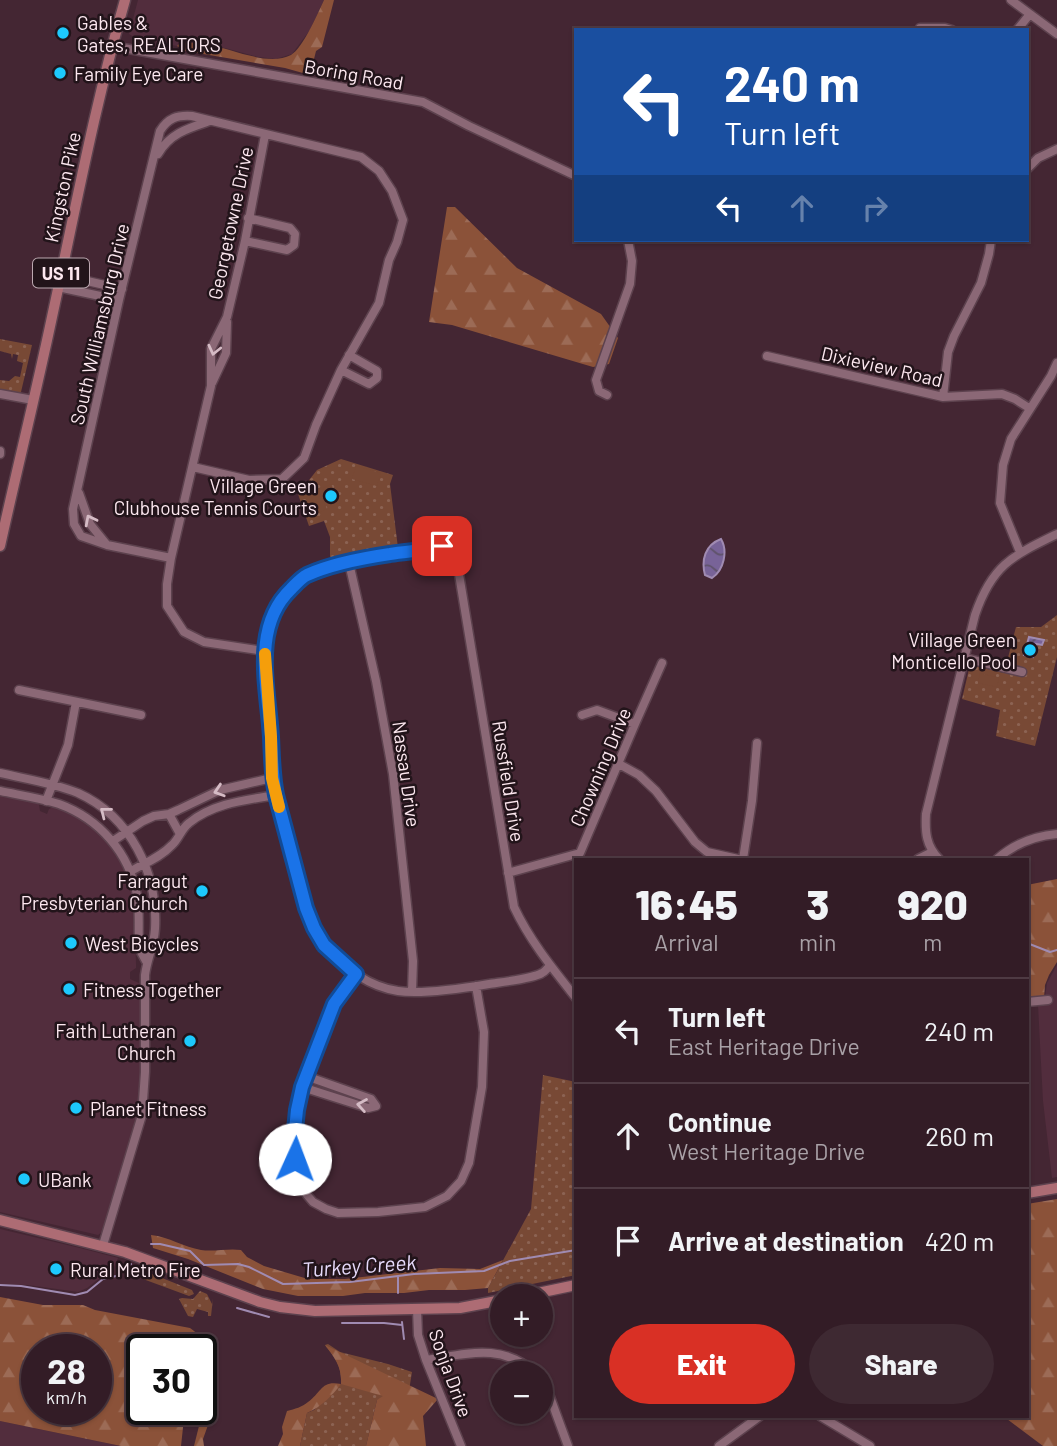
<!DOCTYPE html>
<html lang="en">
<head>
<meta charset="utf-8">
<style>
	:root { --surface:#331c26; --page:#3e2932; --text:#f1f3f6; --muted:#a9a1a7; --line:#4e3a43; --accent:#d93025 }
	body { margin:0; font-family:Barlow,sans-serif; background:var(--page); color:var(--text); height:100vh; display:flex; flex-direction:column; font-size:26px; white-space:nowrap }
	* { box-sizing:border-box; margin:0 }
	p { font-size:23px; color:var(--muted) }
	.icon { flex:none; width:38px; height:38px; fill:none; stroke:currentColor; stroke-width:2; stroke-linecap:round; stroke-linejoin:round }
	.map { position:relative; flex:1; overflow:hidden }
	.details { position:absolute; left:574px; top:858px; width:455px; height:560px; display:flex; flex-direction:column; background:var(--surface); border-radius:0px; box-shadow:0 2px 5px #0004,0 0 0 2px var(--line) }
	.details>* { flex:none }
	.top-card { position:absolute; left:574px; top:28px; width:455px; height:214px; border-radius:0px; box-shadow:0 2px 5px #0004,0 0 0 2px var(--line); background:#1a4fa0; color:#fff; overflow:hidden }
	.fabs { position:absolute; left:490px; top:1284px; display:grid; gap:14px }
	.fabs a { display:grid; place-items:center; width:63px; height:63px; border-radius:50%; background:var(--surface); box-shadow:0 2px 5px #0004,0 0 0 2px var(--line); font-size:35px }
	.speed { position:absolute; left:21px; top:1334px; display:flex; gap:14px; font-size:35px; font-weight:700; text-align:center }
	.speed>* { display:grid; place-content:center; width:91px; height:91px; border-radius:50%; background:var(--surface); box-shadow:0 2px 5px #0004,0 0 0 2px var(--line); line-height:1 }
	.speed small { font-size:18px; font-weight:400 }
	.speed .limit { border:4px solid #111; border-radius:10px; background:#fff; color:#111 }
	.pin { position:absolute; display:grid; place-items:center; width:60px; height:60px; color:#fff; margin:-30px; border-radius:14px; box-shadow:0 4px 10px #0006 }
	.me { position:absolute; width:77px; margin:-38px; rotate:2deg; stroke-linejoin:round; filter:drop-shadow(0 0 5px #0008) }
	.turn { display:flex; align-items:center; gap:24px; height:147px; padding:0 35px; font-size:32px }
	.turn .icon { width:91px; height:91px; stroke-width:2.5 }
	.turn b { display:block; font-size:49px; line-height:60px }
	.lanes { display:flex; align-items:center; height:66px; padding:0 35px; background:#0003; justify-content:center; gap:35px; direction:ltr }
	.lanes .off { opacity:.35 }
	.eta { display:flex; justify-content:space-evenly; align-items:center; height:119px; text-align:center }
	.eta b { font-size:42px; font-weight:800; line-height:49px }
	.cta { display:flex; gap:14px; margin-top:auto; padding:14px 35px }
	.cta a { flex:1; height:80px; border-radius:42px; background:var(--accent); color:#fff; font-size:28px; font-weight:800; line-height:80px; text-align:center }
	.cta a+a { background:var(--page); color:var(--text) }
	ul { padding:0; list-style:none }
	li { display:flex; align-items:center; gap:21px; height:105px; padding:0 35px; border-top:2px solid var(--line) }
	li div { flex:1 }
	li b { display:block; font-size:26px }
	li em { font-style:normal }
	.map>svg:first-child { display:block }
</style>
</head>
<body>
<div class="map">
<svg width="1057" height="1446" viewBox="0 0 1057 1446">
	<defs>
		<pattern id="grass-dots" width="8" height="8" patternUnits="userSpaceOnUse" patternTransform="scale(1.75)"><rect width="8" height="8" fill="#784935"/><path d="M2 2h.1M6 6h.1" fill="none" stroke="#8c6353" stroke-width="1.8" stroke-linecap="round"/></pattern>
		<pattern id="forest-firs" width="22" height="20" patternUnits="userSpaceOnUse" patternTransform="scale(1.75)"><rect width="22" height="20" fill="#8b5239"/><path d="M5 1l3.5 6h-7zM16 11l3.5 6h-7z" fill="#9c6b56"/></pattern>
		<pattern id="water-waves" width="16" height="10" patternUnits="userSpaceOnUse" patternTransform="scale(1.75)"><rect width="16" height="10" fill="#786398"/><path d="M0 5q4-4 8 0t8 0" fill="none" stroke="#60536c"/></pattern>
	</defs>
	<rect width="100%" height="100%" fill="#442633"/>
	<path fill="#522d3d" d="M 138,0 L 324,0 L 310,30 L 292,54 L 276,59 L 258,57 L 225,48 L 179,44 L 177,46 L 135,38 L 129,34 Z
		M 0,793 L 37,802 L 39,805 L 40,811 L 47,814 L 49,809 L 53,807 L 65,810 L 78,816 L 95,829 L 115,850 L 128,876 L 132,888 L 134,902 L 136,964 L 136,968 L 130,972 L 130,979 L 139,983 L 142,997 L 140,1103 L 116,1192 L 109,1209 L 102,1232 L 98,1235 L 0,1212 Z
		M 1057,965 L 1057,1177 L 1052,1178 L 1043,1101 L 1038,1005 L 1044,1005 L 1047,983 Z
		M 0,1229 L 80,1248 L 118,1258 L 114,1267 L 87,1288 L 78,1292 L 28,1285 L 0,1284 Z
		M 0,1421 L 121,1446 L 0,1446 Z"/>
	<path fill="url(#grass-dots)" d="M 0,339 L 32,345 L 21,392 L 18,393 L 0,390 L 0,380 L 9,381 L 15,376 L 20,377 L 23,363 L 17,361 L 18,355 L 13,354 L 12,359 L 11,354 L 0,351 Z
		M 341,459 L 393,475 L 390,484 L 398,548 L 330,558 L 330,537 L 324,521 L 309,526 L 298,494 L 317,470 Z
		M 1057,615 L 1057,657 L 1035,746 L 996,736 L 1000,710 L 962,699 L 970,665 L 1004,673 L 1016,627 L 1041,627 Z
		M 543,1075 L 576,1082 L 576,1275 L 488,1293 L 488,1288 L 531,1209 Z
		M 143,1272 L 147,1272 L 192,1290 L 194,1294 L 189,1296 L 143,1279 L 142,1276 Z
		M 200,1291 L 207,1294 L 212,1304 L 213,1298 L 211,1316 L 208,1316 L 208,1312 L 197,1309 L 193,1317 L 188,1316 L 179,1299 L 182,1298 L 193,1299 Z
		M 328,1344 L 340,1352 L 388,1364 L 412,1372 L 408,1397 L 377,1400 L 366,1446 L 300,1446 L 307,1413 L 314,1410 L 341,1384 C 342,1367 335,1358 325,1345 Z"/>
	<path fill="url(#forest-firs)" fill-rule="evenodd" d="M 324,0 L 334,0 L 322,47 L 316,51 L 310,75 L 285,68 L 186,51 L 177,46 L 179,44 C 188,43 197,42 206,44 C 230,48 268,67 291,55 C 303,48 318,13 324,0 Z
		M 447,207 L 455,207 L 517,268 L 601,314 L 618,338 L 609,364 L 593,367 L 452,325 L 429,322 Z
		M 1057,879 L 1057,962 L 1049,975 L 1045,985 L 1044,998 L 1037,998 L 1028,995 L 1030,982 L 1027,974 L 1027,885 Z
		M 1057,1199 L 1057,1446 L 1043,1446 L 1003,1416 L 1027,1416 L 1027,1204 Z
		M 151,1235 C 169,1237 184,1247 201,1250 C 214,1252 228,1248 241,1250 L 247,1257 L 264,1266 L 308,1279 L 345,1279 L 440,1268 L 480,1269 L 503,1260 L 488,1288 L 465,1290 L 429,1290 L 404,1293 L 365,1293 L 343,1296 L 298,1296 L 263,1289 L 188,1259 L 153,1248 Z
		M 0,1297 L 43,1305 L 83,1305 L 95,1310 L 190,1328 C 199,1334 201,1338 201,1349 L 142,1349 L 142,1409 L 185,1409 L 181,1446 L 121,1446 L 0,1421 ZM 96,1349 L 96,1409 L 37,1409 L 37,1349 Z
		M 325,1345 L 438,1399 L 423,1416 L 426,1446 L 366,1446 L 377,1400 L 383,1396 L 341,1384 C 332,1396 321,1407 307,1413 L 300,1446 L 278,1446 L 283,1434 L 282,1427 L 287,1411 C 295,1409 302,1407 308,1402 C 322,1392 321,1380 341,1384 C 342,1367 335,1358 325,1345 Z
		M 205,1402 L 212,1414 L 203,1439 L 204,1446 L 194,1446 Z"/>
	<path fill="#784935" d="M 356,466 L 381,473 L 377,486 L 352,479 Z
		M 331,484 L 340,503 L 331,507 L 323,488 Z
		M 319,490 L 327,509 L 318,513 L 310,494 Z
		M 980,673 L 999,678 L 997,687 L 978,683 Z"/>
	<path fill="url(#water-waves)" stroke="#a08bb2" stroke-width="2" d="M 721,539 C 728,551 724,570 712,578 L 705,575 C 701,560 705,545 721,539 Z
		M 1029,637 L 1044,640 L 1042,645 L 1036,644 L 1033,657 L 1024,655 Z"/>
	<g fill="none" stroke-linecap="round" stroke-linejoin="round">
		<path stroke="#a08bb2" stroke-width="2" d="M 1027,943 L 1050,952 L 1057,950
			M 151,1244 L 160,1244 L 190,1251 L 204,1265 L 238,1264 L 249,1267 L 283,1284 L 350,1282 L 414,1274 L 484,1271 L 510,1261 L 576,1250
			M 398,1277 L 398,1293
			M 0,1285 L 21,1286 L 75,1295 L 87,1292 L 103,1279 L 116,1276 L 131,1264
			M 237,1308 L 269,1317
			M 402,1322 L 404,1339
			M 342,1323 L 384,1323 L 402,1325"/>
		<defs>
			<path id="minor" d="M 1011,0 L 1057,34
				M 920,28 L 945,28 L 952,30
				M 1017,30 L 1030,14
				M 112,46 L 423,102 L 469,126 L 576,176
				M 158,154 C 170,133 189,128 210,121
				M 1027,169 L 1038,158 L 1057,149
				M 245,241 L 287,250 L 294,245 L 295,234 L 290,228 L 248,218
				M 61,275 L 122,289
				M 58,287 L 119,300
				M 767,356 L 943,397 L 1002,394 L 1015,399 L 1029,408
				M 341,370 L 369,384 L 377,378 L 377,371 L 349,355
				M 212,383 L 226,353 L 227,322
				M 0,394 L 33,400
				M 607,395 L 599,391 L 596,380 L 630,284 L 632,261 L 628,240
				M 943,397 L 948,352 L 954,336 L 981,283 L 989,254 L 991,240
				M 0,451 L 0,454
				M 79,493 L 90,524 L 107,545
				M 1020,552 L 1000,503 L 1003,465 L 1011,439 L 1051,376 L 1057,363
				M 171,558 L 107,545 L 81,536 L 74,524 L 73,509 L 119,300 L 160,131 C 168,118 177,115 192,116 L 361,157 L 379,171 L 392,191 L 403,220 L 397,242 L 389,260 L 379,303 L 341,370 L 316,425 L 304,458 L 282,479 L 249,480 L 193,467
				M 349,563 L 376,681 L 393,774 L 413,961 L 412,992
				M 264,651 L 204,642 L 184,632 L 167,606 L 167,584 L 171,558 L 211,386 L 211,349 L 227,317 L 245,241 L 265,135
				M 965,658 L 1022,672
				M 19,690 L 141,715
				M 582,715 L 597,710 L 635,724
				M 619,764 L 639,775 L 656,791 L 695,842 L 707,852 L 738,859
				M 0,773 C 26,779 53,783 78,793 C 131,817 158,873 155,929 C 154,946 147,959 145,975 L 145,1072 L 142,1115 L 103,1245
				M 0,791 C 19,795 40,798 59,804 C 100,819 129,853 137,895 C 140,911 138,928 139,944 L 140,950 L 146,961
				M 46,801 L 68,745 L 76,702
				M 169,814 L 180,834
				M 113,841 L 143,821 L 154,816 L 169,814 L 178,810 L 220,790 L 272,778
				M 743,859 L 752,801 L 757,743
				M 918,859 L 932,852
				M 939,859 C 926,846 925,832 926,814 L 975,615 C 992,565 1012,556 1057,534
				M 997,859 C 1014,844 1035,836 1057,834
				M 131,871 C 145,863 161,857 172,845 C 179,839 181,829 189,823 C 213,803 246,800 276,795
				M 508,873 L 580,853 L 635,724 L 662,663
				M 550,966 C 547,968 545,972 542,973 C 532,979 502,982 489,984 C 465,988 422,995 398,991 C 370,987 343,968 325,946 C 316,935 311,921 306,908 L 272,778 L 271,737 L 264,651 L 270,621 L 284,595 L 304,576 L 335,565 L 388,554 L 428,550 L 450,545 L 455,550 L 514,907 C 530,941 553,969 576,998
				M 356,974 L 334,1004 L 322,1031 L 302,1087 L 297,1110 L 294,1141 L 295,1159 L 299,1179 L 307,1195 L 313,1202 L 326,1209 L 338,1213 L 378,1212 L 425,1207 L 447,1196 L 461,1181 L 469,1163 L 482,1087 L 484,1032 L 476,986
				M 1027,1002 L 1048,1000
				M 302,1087 L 368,1108 L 376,1106 L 371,1099 L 306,1076
				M 417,1309 L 418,1335 L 426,1360 L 461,1446
				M 426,1360 C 466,1354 503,1342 536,1374
				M 541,1380 L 550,1397 L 568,1446
				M 820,1416 L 870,1446
				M 719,1446 L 760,1416"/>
			<path id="major" d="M 0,546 C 17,469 36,393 52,317 C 75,211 95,104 125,0
				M 1027,1193 L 1057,1188
				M 0,1220 L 125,1252 L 260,1302 L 280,1307 L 315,1311 L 460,1308 L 502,1300
				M 519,1297 L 576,1285"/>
		</defs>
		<use href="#minor" stroke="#5d424e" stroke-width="11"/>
		<use href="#major" stroke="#5d424e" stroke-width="13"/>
		<use href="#minor" stroke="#8b6876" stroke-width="8"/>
		<use href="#major" stroke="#ad6c74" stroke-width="10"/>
	</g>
	<defs><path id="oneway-chevron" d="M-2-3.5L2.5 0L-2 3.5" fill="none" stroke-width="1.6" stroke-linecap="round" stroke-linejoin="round" transform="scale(1.75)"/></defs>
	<g stroke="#d5bbc5">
		<use href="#oneway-chevron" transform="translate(214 350) rotate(103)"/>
		<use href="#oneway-chevron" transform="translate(90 520) rotate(-117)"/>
		<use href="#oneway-chevron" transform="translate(219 791) rotate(162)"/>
		<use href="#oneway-chevron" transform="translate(105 812) rotate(-142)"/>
		<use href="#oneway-chevron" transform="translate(362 1105) rotate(-170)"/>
	</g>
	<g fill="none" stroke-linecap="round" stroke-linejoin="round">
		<defs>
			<path id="route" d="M 295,1159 L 294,1140 L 297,1110 L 302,1087 L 334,1004 L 356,974 L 324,945 L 314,928 L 306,908 L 276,795 C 272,775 272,757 271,737 C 268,688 251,627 291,589 C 296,584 301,578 307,575 C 331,564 363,558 390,554 C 407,551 425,551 442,546"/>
		</defs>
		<use href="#route" stroke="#114b97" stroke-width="18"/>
		<use href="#route" stroke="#1a73e8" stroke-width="12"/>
		<path stroke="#f59e0b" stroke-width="12" d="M 265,654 L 271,737 L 272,778 L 279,807"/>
	</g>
	<g fill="#1dc9fd" stroke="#22141a" stroke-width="2.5">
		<circle cx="63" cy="33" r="7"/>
		<circle cx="60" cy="73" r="7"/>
		<circle cx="331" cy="496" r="7"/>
		<circle cx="1030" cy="650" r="7"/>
		<circle cx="202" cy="891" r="7"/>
		<circle cx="71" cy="943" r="7"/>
		<circle cx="69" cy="989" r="7"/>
		<circle cx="190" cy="1041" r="7"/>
		<circle cx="76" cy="1108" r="7"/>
		<circle cx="24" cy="1179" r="7"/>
		<circle cx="56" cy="1269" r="7"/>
	</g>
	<g text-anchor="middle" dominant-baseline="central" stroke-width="5" stroke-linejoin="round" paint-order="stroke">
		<rect fill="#22141a" stroke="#bba8b0" stroke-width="2" x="33" y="258.5" width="56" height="29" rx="5"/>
		<g font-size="18" font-weight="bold" fill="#fde8f0">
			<text x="61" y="273">US 11</text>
		</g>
		<g font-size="19" fill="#fde8f0" stroke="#22141a" text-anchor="start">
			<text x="77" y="22">Gables &amp;<tspan x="77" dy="22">Gates, REALTORS</tspan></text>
			<text x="74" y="73">Family Eye Care</text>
			<text x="317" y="485" text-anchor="end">Village Green<tspan x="317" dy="22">Clubhouse Tennis Courts</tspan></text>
			<text x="1016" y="639" text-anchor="end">Village Green<tspan x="1016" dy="22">Monticello Pool</tspan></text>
			<text x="188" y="880" text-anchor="end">Farragut<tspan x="188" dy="22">Presbyterian Church</tspan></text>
			<text x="85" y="943">West Bicycles</text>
			<text x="83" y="989">Fitness Together</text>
			<text x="176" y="1030" text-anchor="end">Faith Lutheran<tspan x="176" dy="22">Church</tspan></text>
			<text x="90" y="1108">Planet Fitness</text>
			<text x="38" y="1179">UBank</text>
			<text x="70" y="1269">Rural Metro Fire</text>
		</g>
		<g font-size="19" fill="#fde8f0" stroke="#22141a">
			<text transform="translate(354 74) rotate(10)">Boring Road</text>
			<text transform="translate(62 187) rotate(-78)">Kingston Pike</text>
			<text transform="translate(230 223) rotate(-78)">Georgetowne Drive</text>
			<text transform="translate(99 324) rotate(-77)">South Williamsburg Drive</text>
			<text transform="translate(882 366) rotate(13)">Dixieview Road</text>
			<text transform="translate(600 767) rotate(-67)">Chowning Drive</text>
			<text transform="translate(407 774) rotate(82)">Nassau Drive</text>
			<text transform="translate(509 781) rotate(81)">Russfield Drive</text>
			<text transform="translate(451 1373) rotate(70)">Sonja Drive</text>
		</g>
		<g font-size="21" font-style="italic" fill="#e7dbfc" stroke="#22141a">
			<text transform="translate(359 1265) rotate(-4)">Turkey Creek</text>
		</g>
	</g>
</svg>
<div class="fabs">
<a>+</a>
<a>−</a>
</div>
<div class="speed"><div>28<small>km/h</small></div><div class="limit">30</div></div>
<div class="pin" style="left:442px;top:546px;background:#d93025"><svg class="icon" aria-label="arrive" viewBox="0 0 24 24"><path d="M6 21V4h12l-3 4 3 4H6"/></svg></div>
<svg class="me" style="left:295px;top:1159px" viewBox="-20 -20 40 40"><circle r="19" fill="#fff"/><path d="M0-13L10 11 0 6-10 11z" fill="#1a73e8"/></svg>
<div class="top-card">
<div class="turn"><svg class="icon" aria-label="left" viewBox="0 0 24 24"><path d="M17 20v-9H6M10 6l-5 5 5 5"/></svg><div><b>240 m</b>Turn left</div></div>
<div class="lanes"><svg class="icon" aria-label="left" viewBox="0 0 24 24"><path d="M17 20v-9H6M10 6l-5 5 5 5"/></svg><svg class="icon off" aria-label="ahead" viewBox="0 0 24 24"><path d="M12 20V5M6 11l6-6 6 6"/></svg><svg class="icon off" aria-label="right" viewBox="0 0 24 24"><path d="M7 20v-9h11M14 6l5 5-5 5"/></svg></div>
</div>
<section class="details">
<div class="eta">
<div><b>16:45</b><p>Arrival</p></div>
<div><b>3</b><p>min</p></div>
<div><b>920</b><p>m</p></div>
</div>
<ul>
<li><svg class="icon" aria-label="left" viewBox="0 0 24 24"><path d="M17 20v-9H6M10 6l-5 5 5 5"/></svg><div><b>Turn left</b><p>East Heritage Drive</p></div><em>240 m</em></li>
<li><svg class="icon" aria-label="ahead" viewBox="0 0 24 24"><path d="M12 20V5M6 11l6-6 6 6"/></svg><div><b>Continue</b><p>West Heritage Drive</p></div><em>260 m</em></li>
<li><svg class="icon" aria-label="arrive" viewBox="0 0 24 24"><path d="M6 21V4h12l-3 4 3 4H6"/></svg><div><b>Arrive at destination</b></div><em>420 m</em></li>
</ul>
<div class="cta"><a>Exit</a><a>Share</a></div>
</section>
</div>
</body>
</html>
